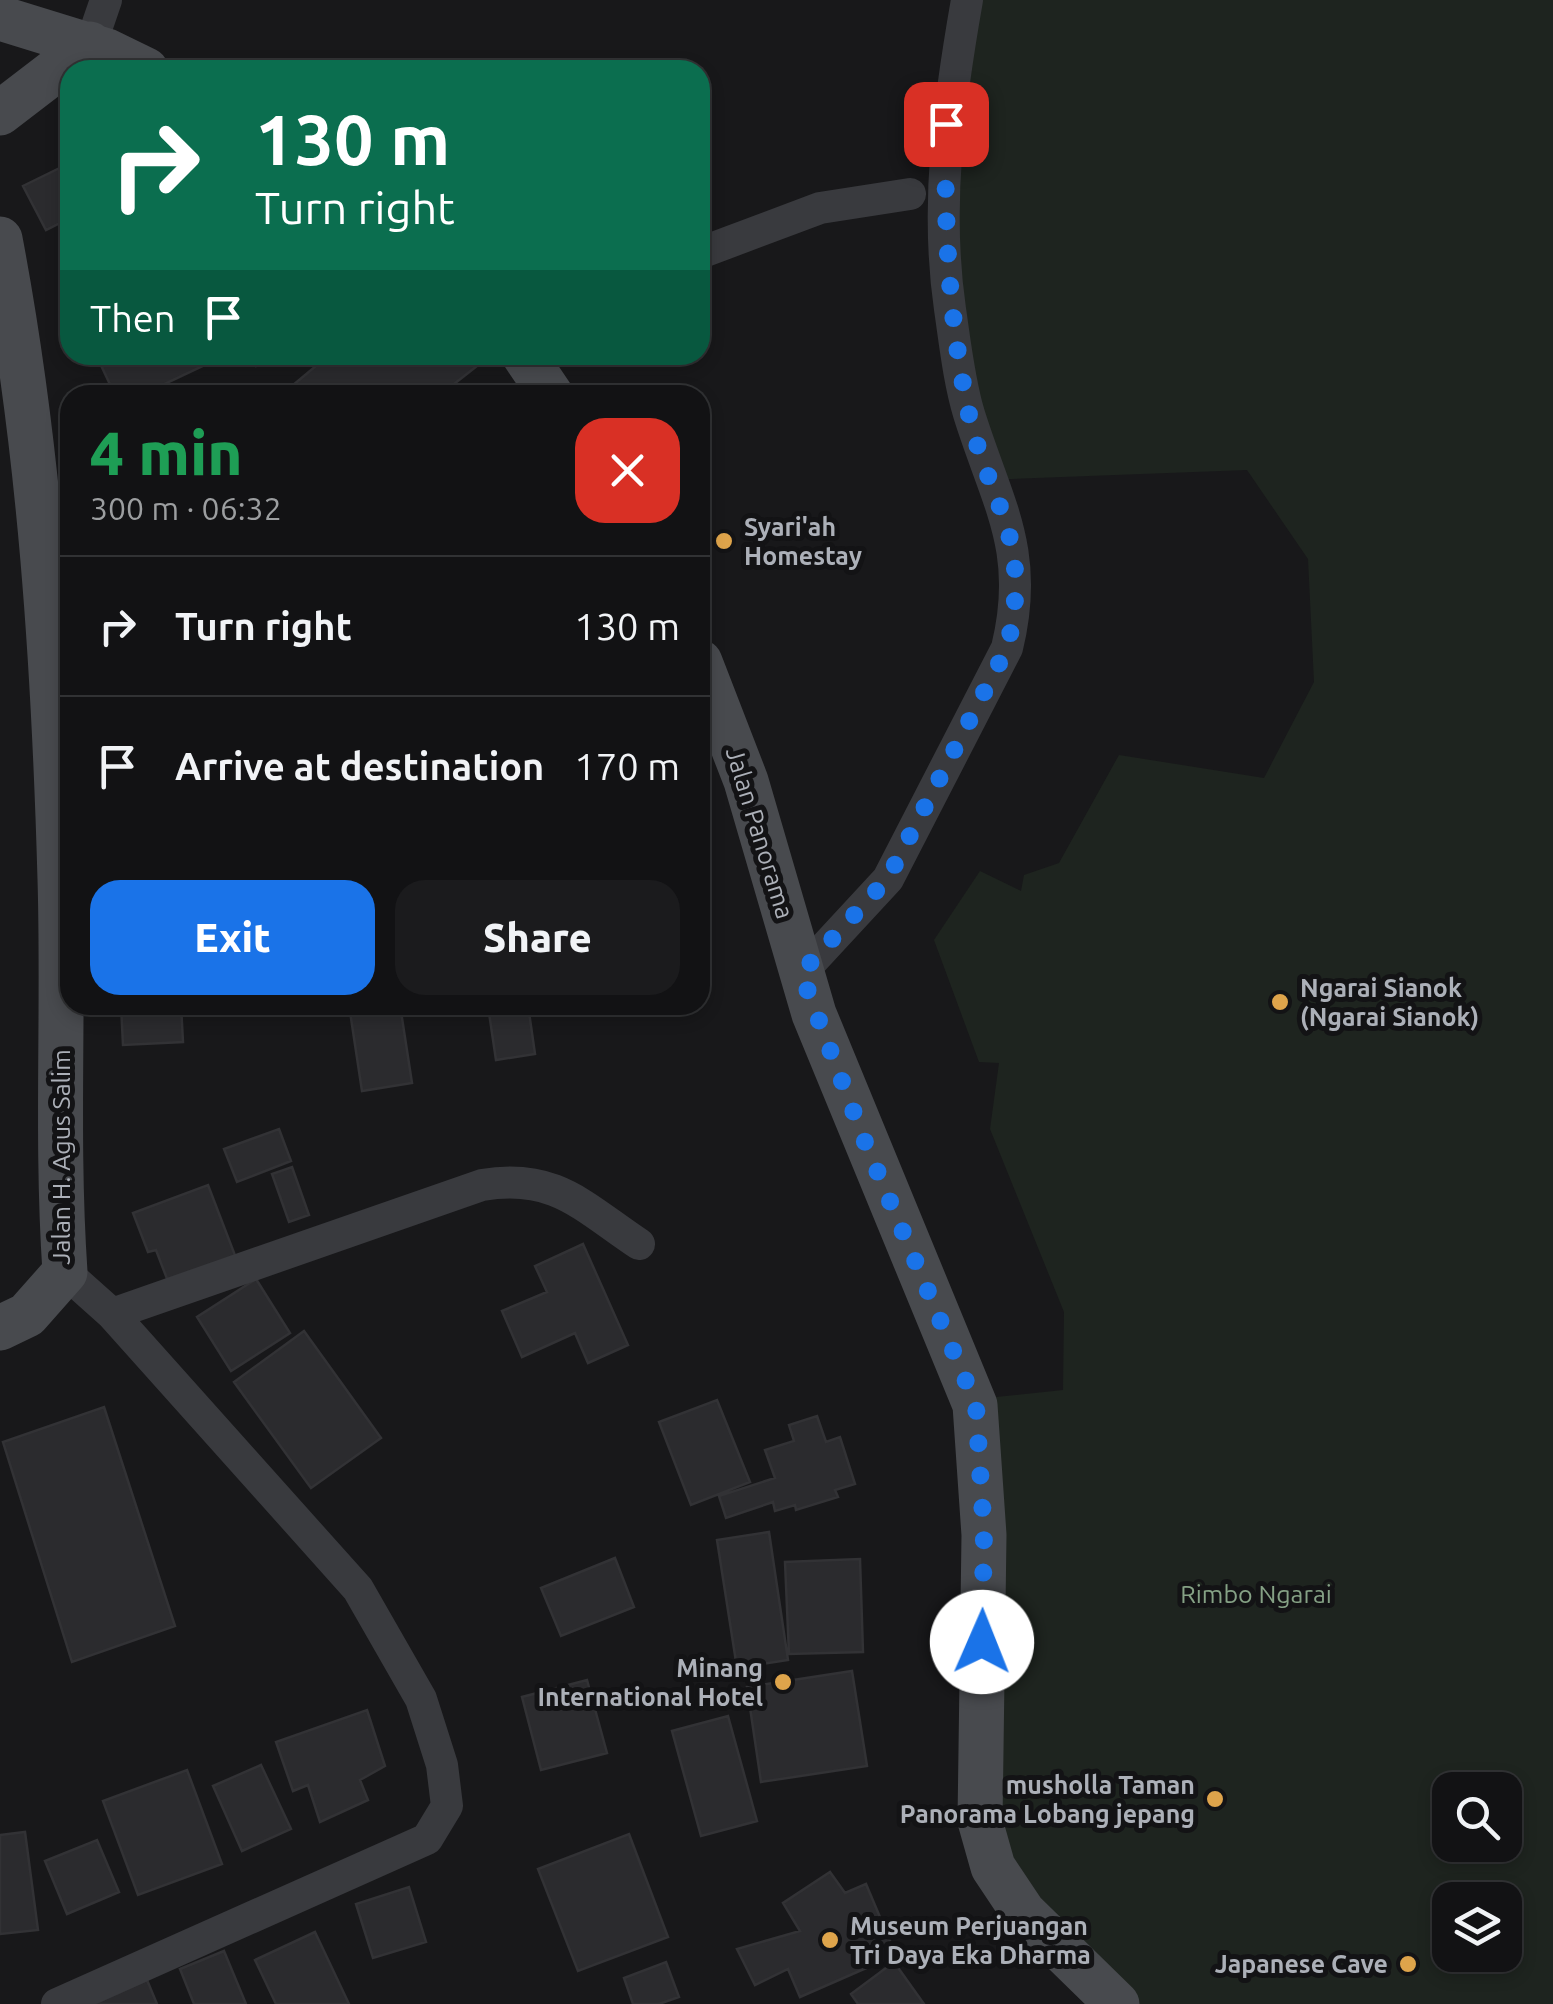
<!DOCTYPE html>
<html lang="en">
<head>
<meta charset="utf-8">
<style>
	:root { --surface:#121214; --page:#1b1b1d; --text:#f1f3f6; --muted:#9c9ea0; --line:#313234; --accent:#1a73e8 }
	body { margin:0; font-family:Ubuntu,sans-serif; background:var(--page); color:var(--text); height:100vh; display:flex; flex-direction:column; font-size:38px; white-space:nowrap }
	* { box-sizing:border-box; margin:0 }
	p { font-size:32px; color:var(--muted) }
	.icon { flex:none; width:55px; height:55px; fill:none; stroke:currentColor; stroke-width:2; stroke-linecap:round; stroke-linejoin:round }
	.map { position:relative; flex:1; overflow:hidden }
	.details { position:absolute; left:60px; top:385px; width:650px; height:630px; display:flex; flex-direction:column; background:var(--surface); border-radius:30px; box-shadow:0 5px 15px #0003,0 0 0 2px var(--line) }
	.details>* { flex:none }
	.guide { position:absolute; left:60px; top:60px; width:650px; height:305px; border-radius:30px; box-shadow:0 5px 15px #0003,0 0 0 2px var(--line); background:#0b6e4f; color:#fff; overflow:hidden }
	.buttons { position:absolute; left:1432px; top:1772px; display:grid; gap:20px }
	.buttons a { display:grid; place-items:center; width:90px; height:90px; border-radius:20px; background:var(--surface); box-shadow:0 5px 15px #0003,0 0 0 2px var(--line); font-size:50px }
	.pin { position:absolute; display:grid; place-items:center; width:85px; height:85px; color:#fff; margin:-42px; border-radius:20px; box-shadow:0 5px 15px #0006 }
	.me { position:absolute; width:110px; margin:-55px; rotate:1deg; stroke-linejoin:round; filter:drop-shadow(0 0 8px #0008) }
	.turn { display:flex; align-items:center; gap:35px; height:210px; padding:0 30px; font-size:45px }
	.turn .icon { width:130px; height:130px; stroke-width:2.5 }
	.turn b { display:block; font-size:70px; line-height:85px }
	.then { display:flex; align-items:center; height:95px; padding:0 30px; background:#0003; gap:20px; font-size:38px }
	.round { display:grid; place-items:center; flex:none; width:105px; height:105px; border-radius:30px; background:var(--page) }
	.summary { display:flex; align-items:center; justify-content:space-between; height:170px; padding:0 30px }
	h1 { font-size:60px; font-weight:800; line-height:75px; color:#1e9e55 }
	.cta { display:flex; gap:20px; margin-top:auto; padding:20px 30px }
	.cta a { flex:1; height:115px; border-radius:30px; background:var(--accent); color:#fff; font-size:40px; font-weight:800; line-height:115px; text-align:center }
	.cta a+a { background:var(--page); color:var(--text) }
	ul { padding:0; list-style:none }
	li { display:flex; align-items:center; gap:30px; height:140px; padding:0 30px; border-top:2px solid var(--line) }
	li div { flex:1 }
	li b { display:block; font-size:38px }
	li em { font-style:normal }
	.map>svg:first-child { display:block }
</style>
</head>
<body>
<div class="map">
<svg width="1553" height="2004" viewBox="0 0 1553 2004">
	<rect width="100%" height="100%" fill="#18181a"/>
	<path fill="#1e241f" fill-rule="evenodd" d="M 963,0 L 1553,0 L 1553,2004 L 1116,2004 L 1006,1896 L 977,1399 L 1063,1390 L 1064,1312 L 990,1129 L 999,1063 L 979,1062 L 934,940 L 980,871 L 1021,891 L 1024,875 L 1059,863 L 1119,755 L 1264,778 L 1314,682 L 1308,559 L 1247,470 L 983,480 L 950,392 ZM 1450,1790 L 1505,1790 L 1505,1845 L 1450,1845 ZM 1450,1900 L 1505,1900 L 1505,1955 L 1450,1955 Z"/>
	<path fill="#2b2b2e" stroke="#323235" stroke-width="2.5" d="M 70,163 L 70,218 L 46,230 L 23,186 Z
		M 111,355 L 200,355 L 205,365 L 158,387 L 162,395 L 115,395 L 99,361 Z
		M 247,355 L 270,355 L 256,366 Z
		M 329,355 L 491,355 L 440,395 L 299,395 L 292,386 Z
		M 121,1005 L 181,1005 L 183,1042 L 123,1045 Z
		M 349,1005 L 400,1005 L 412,1083 L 362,1091 Z
		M 467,1005 L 528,1005 L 535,1054 L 496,1060 L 488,1006 L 468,1009 Z
		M 279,1129 L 291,1161 L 237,1182 L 224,1149 Z
		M 292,1167 L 309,1215 L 289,1222 L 272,1174 Z
		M 208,1185 L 236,1258 L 169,1284 L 156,1250 L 148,1252 L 133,1213 Z
		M 583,1244 L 628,1345 L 588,1363 L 575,1333 L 522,1357 L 502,1311 L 547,1292 L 535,1266 Z
		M 256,1279 L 290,1333 L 231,1371 L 197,1317 Z
		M 304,1331 L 381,1438 L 311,1488 L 234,1382 Z
		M 717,1400 L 750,1482 L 691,1505 L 659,1422 Z
		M 104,1407 L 175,1626 L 72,1662 L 3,1442 Z
		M 817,1416 L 826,1442 L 840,1437 L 855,1484 L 835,1490 L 838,1497 L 796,1510 L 795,1505 L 775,1511 L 773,1502 L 726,1518 L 719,1496 L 775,1478 L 765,1450 L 794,1441 L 789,1425 Z
		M 769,1532 L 788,1660 L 737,1668 L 717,1540 Z
		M 615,1558 L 634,1607 L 561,1636 L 541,1588 Z
		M 860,1559 L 863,1652 L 789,1654 L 785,1562 Z
		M 852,1671 L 867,1766 L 761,1782 L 747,1687 Z
		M 587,1680 L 607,1753 L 541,1770 L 522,1697 Z
		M 367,1710 L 385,1766 L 360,1780 L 368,1800 L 320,1822 L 308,1785 L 293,1791 L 276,1742 Z
		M 728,1716 L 757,1821 L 701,1836 L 672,1731 Z
		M 261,1765 L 291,1829 L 242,1851 L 213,1786 Z
		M 187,1770 L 222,1864 L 138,1895 L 103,1801 Z
		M 25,1832 L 38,1930 L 0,1934 L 0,1835 Z
		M 629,1834 L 668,1937 L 578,1971 L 538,1869 Z
		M 97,1840 L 119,1892 L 67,1914 L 45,1861 Z
		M 830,1872 L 845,1893 L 866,1884 L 896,1955 L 800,1997 L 788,1969 L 755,1985 L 737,1949 L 800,1931 L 783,1903 Z
		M 409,1887 L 426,1942 L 373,1958 L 356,1904 Z
		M 315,1932 L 349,2004 L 276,2004 L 255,1960 Z
		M 224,1951 L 246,2004 L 194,2004 L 180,1969 Z
		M 666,1962 L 679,1997 L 659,2004 L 633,2004 L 624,1978 Z
		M 894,1962 L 924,2004 L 858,2004 L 851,1994 Z
		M 147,1980 L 157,2004 L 94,2004 Z"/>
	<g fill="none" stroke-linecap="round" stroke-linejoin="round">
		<path stroke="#393a3e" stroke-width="32" d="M 94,35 L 106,0
			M 700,253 L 820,208 L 910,194
			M 801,973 L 888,879 L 1007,648 C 1031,550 997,504 969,414 C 959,381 955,343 950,309 C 935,206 949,102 967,0
			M 112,1314 L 482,1185 C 555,1173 582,1206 639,1244
			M 57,2004 L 427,1839 L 447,1806 L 442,1765 L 421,1699 L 358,1589 L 112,1314 L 65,1272"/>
		<path stroke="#484a4e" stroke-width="45" d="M 0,18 L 107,51 L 146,70
			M 0,113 L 90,44
			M 0,239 C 40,449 54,666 60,879 C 64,1010 56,1141 65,1272 L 27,1315 L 0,1328
			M 524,355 L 551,395
			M 700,662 L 746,781 L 814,1014 L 975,1405 L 984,1535 L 980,1821 L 993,1867 L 1023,1912 L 1117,2004"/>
	</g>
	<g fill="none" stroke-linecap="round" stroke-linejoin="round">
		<path stroke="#1a73e8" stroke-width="18" stroke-dasharray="0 32.4" d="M 946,124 C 944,220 948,310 967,405 C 987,505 1035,534 1007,648 L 888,878 L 801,973 L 865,1142 L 976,1405 L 984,1534 L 982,1642"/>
	</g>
	<g fill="#dea44b" stroke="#131315" stroke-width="4">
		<circle cx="724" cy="541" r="10"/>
		<circle cx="1280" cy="1002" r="10"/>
		<circle cx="783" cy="1682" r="10"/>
		<circle cx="1215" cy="1799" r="10"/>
		<circle cx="830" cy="1940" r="10"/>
		<circle cx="1408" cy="1964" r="10"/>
	</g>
	<g text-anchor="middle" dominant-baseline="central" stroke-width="10" stroke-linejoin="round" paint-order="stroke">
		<g font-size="25" font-weight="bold" fill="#acb0b8" stroke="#131315" text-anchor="start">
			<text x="744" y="527">Syari'ah<tspan x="744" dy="29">Homestay</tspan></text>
			<text x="1300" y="988">Ngarai Sianok<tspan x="1300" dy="29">(Ngarai Sianok)</tspan></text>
			<text x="763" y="1668" text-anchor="end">Minang<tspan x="763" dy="29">International Hotel</tspan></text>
			<text x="1195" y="1785" text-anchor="end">musholla Taman<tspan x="1195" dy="29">Panorama Lobang jepang</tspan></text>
			<text x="850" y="1926">Museum Perjuangan<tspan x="850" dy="29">Tri Daya Eka Dharma</tspan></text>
			<text x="1388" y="1964" text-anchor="end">Japanese Cave</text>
		</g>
		<g font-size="25" fill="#acb0b8" stroke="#131315">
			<text transform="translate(760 833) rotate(73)">Jalan Panorama</text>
			<text transform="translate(61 1157) rotate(-90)">Jalan H. Agus Salim</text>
		</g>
		<g font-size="25" fill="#85a185" stroke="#131315">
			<text x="1256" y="1594">Rimbo Ngarai</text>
		</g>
	</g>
</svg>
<div class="buttons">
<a><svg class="icon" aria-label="search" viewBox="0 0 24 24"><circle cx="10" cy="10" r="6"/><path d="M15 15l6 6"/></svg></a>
<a><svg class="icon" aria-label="layers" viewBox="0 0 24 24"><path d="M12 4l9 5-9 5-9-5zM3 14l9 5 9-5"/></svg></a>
</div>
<div class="pin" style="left:946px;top:124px;background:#d93025"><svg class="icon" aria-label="arrive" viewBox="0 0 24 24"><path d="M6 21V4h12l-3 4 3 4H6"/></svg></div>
<svg class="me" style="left:982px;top:1642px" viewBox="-20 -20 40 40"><circle r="19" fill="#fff"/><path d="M0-13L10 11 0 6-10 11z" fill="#1a73e8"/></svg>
<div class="guide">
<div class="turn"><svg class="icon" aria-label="right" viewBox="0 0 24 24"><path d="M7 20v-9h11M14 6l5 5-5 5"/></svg><div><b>130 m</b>Turn right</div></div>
<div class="then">Then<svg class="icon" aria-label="arrive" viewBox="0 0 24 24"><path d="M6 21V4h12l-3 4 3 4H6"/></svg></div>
</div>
<section class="details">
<div class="summary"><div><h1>4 min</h1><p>300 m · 06:32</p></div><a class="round" style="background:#d93025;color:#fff"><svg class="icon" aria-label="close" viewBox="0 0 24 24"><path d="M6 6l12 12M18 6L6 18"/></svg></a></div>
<ul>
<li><svg class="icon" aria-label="right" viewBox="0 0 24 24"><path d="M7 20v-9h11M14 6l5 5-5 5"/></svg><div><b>Turn right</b></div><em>130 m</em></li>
<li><svg class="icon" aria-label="arrive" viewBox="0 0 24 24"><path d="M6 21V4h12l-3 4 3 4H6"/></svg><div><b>Arrive at destination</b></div><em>170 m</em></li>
</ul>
<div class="cta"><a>Exit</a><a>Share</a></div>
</section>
</div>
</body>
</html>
